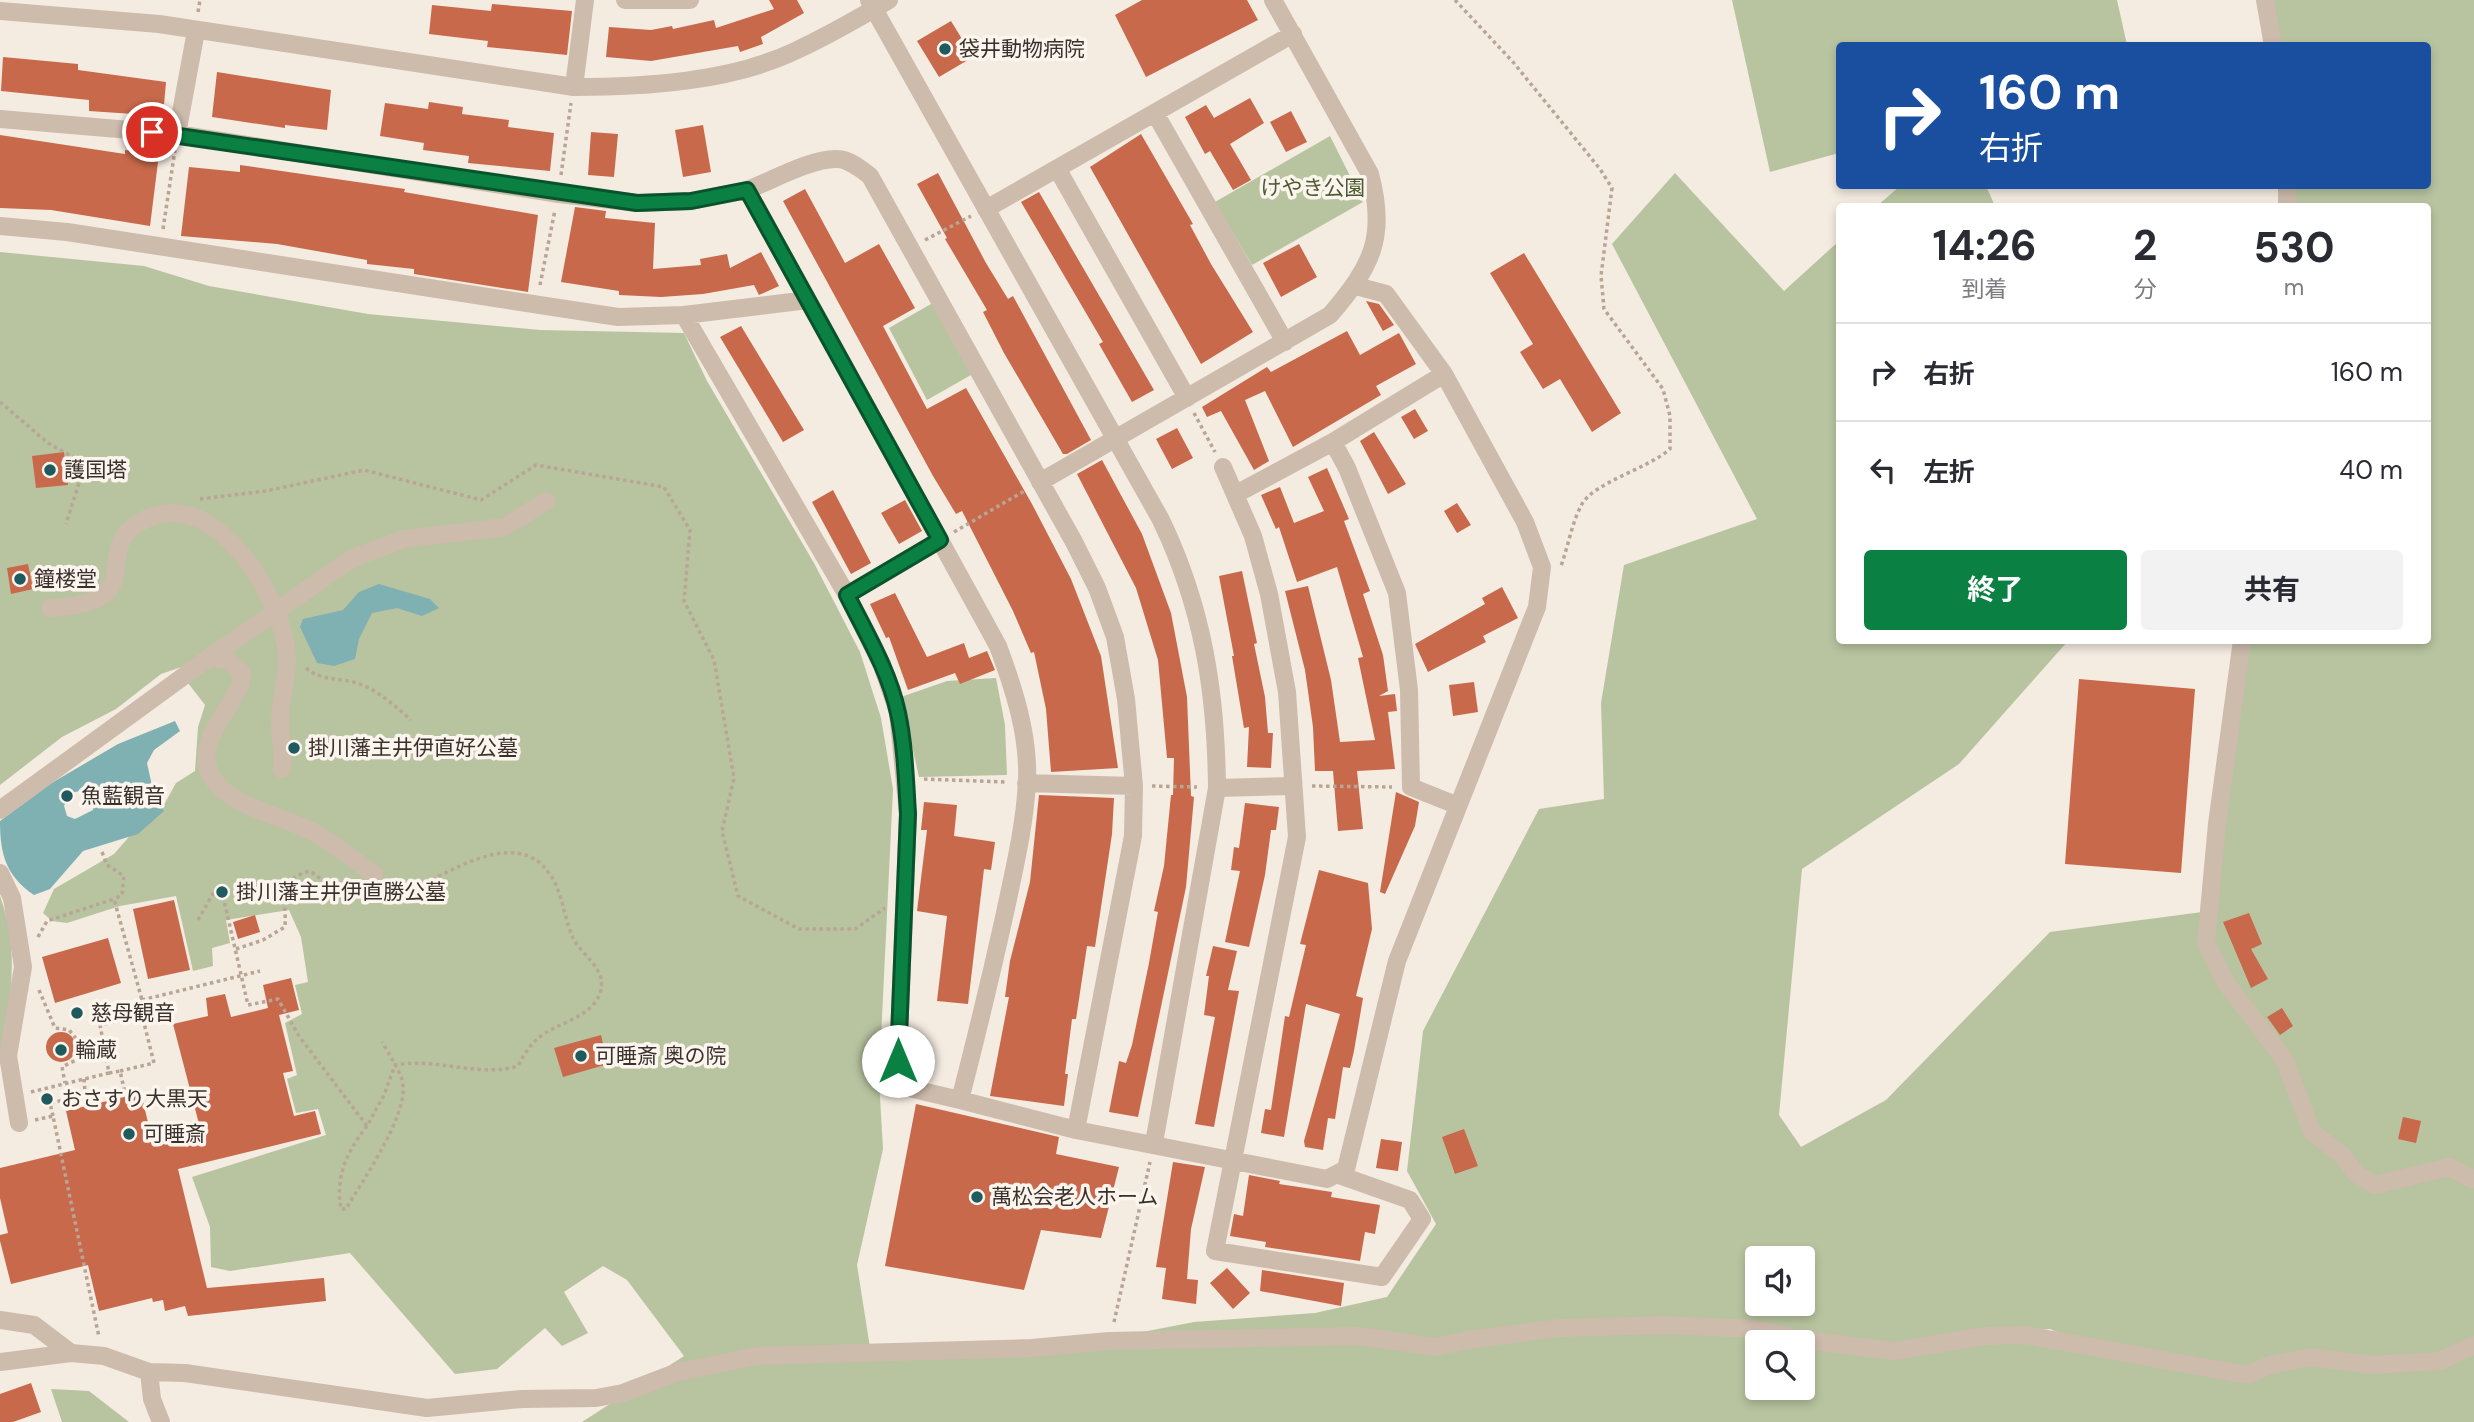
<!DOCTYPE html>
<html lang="ja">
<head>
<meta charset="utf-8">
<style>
	:root { --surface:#fff; --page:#f2f2f3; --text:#2b2b33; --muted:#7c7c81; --line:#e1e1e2; --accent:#0b8043 }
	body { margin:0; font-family:"DM Sans","Noto Sans JP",sans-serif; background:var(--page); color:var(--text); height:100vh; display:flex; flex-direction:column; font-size:26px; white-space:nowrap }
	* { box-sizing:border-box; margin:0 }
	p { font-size:23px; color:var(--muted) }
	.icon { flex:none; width:38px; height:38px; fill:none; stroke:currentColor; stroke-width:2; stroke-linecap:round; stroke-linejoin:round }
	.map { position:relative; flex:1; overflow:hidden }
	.sheet { position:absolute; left:1836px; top:203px; width:595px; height:441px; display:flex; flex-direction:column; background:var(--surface); border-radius:7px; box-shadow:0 4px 10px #0003 }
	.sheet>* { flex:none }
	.top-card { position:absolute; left:1836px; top:42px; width:595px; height:147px; border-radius:7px; box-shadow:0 4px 10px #0003; background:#1a4fa0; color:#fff; overflow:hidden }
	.buttons { position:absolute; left:1745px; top:1246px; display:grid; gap:14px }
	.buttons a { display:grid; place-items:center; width:70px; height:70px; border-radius:7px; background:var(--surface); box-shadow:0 4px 10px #0003; font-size:35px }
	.pin { position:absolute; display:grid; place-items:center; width:60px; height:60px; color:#fff; margin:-30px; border:4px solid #fff; border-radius:50%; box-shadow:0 2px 7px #0007 }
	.me { position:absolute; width:77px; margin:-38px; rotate:0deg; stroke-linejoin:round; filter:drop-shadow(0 0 5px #0008) }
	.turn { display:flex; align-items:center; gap:24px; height:147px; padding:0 28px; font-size:32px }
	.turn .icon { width:91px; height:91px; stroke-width:2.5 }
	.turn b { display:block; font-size:49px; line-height:60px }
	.eta { display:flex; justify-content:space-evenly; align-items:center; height:119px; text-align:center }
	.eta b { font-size:42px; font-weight:700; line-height:49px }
	.button { display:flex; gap:14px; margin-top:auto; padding:14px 28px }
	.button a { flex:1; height:80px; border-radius:7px; background:var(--accent); color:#fff; font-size:28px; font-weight:700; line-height:80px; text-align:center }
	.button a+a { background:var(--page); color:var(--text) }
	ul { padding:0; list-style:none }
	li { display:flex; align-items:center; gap:21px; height:98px; padding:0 28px; border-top:2px solid var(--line) }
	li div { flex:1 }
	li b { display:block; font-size:26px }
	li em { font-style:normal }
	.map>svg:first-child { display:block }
</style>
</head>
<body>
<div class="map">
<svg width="2474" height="1422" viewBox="0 0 2474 1422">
	<rect width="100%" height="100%" fill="#f4ebe1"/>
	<path fill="#b8c4a0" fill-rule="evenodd" d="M 1732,0 L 2117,0 L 2127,45 L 1839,46 L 1839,153 L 1770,172 Z
		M 2265,0 L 2474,0 L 2474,1422 L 582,1422 L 684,1356 L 627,1280 L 603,1266 L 564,1292 L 588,1333 L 562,1346 L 545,1328 L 497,1369 L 455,1374 L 350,1253 L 230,1271 L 211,1267 L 210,1227 L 192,1177 L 326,1135 L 318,1109 L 296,1113 L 287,1079 L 297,1075 L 285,1023 L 302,1014 L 295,985 L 308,982 L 301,937 L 289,910 L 226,920 L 230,943 L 212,948 L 213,966 L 193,971 L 176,896 L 120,906 L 67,923 L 52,921 L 43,913 L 54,889 L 114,854 L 141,823 L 160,812 L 176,783 L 195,771 L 198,727 L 205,705 L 185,679 L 208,658 L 161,674 L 116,709 L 62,737 L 0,785 L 0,252 L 144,266 L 209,286 L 368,314 L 540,330 L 684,333 L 707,381 L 814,563 L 860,652 L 881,718 L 893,789 L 879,1080 L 883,1149 L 857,1265 L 871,1354 L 1081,1344 L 1194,1322 L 1315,1313 L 1387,1297 L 1436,1224 L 1407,1171 L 1423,1031 L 1539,809 L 1604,799 L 1601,703 L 1624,565 L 1757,519 L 1612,244 L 1675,173 L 1784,291 L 1839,241 L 1839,640 L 2068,641 L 1959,764 L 1802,869 L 1779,1115 L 1801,1147 L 1886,1100 L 2050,932 L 2210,911 L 2244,641 L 2427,640 L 2427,206 L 2287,206 L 2287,186 L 2427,186 L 2427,46 L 2273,45 ZM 1757,1258 L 1802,1258 L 1802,1304 L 1757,1304 ZM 2050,1329 L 2092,1346 L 1978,1331 ZM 1757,1342 L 1802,1342 L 1802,1388 L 1757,1388 Z
		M 1330,136 L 1363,202 L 1252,265 L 1215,202 Z
		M 1900,186 L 1986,186 L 1995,206 L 1877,206 Z
		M 938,300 L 978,371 L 927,400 L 889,328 Z
		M 996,678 L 1005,725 L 1007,775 L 919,777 L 901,697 L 947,681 Z
		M 0,896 C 20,952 11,998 0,1055 Z
		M 51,1389 L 89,1391 L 129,1422 L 62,1422 Z"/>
	<path fill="#7fb0b2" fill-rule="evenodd" d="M 379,584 L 430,599 L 439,608 L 422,616 L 397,608 L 372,613 L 359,639 L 355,659 L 334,666 L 317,663 L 300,627 L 303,619 L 343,610 L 359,592 Z
		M 175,721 L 180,731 L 154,750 L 147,763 L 154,795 L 164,811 L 138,834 L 83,851 L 50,889 L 34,895 C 6,876 0,854 0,821 L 50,784 L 118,744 ZM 85,790 L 94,800 L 93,810 L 75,819 L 67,816 L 64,806 L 70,793 Z"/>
	<path fill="#c8694b" d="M 769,0 L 797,0 L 804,13 L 761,37 L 763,44 L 740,52 L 738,46 L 651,61 L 606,57 L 609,27 L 651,30 L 672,26 L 673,29 L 714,20 L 716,28 L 774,9 Z
		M 1142,0 L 1247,0 L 1258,20 L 1146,77 L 1115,15 Z
		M 492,4 L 572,11 L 567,55 L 487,47 L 488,41 L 429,34 L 432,5 L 491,11 Z
		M 951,21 L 973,57 L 939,77 L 917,41 Z
		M 3,57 L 78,64 L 78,70 L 166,82 L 163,116 L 89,111 L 89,100 L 1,91 Z
		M 217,72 L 331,90 L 327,130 L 285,125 L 285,128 L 212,117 Z
		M 1250,98 L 1264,123 L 1230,144 L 1251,180 L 1233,190 L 1210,151 L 1205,154 L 1185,117 L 1206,105 L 1214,118 Z
		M 429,102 L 463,107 L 462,114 L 509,120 L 508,127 L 554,133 L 550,171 L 468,163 L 469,156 L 423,150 L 424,143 L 380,136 L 385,103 L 428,109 Z
		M 1291,111 L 1307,142 L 1286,152 L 1270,122 Z
		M 703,125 L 711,172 L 683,177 L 675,130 Z
		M 591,132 L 618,134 L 614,177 L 588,175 Z
		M 1141,134 L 1193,224 L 1190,225 L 1211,264 L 1253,332 L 1201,364 L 1090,167 Z
		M 0,135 L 125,154 L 125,150 L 159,154 L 150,226 L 51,210 L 0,208 Z
		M 240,165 L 405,189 L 404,192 L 538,215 L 528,292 L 414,274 L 414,269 L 367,264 L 367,260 L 277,244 L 181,236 L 189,167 L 240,172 Z
		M 938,173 L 986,263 L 1008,299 L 1013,296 L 1091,440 L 1067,454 L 1063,454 L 1004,353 L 983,312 L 987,310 L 945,239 L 947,238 L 917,184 Z
		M 805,189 L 845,263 L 879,244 L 915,308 L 883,326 L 927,409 L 966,388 L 1032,504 L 1071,579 L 1101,656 L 1118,768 L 1051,772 L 1046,709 L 1034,652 L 1031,653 L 1013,611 L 962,511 L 956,514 L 933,476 L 783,201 Z
		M 1039,192 L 1154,390 L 1132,402 L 1099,344 L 1103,342 L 1021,202 Z
		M 575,207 L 606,211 L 605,218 L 655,223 L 653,269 L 701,265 L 700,259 L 727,254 L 730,268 L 761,252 L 779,286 L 759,295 L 754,285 L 703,294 L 661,297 L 619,295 L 619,291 L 561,282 Z
		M 1299,244 L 1317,277 L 1281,297 L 1263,263 Z
		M 1524,253 L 1621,413 L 1592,432 L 1560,379 L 1543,389 L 1520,352 L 1533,344 L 1490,273 Z
		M 1366,301 L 1379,304 L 1394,325 L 1383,331 Z
		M 741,326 L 804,430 L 783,442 L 720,337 Z
		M 1347,331 L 1360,355 L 1399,333 L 1416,364 L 1376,386 L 1381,395 L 1293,447 L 1265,391 L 1245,400 L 1269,461 L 1254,470 L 1221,411 L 1207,417 L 1202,407 L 1267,367 L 1271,372 Z
		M 1415,409 L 1428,431 L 1414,439 L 1401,417 Z
		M 1177,428 L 1193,458 L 1172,469 L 1156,439 Z
		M 1374,432 L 1406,484 L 1388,494 L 1360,441 Z
		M 64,452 L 68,485 L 36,488 L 32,456 Z
		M 1102,460 L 1142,534 L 1171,613 L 1187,697 L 1191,796 L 1194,797 L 1186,887 L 1138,1117 L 1109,1112 L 1119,1061 L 1126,1063 L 1132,1045 L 1149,963 L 1158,912 L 1154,911 L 1164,866 L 1171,795 L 1173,795 L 1174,758 L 1167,758 L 1158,660 L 1136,588 L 1077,474 Z
		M 1327,468 L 1349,519 L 1344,521 L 1370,591 L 1363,594 L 1383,655 L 1388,691 L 1379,696 L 1395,694 L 1397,711 L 1388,712 L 1395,769 L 1357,771 L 1363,829 L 1338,831 L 1333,771 L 1315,771 L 1313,727 L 1305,670 L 1285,591 L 1308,586 L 1331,680 L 1340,742 L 1375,740 L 1358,658 L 1363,657 L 1337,567 L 1297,582 L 1279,527 L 1276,529 L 1261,495 L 1280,487 L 1294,523 L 1324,511 L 1308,477 Z
		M 833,490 L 871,563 L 851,574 L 812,502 Z
		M 905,500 L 922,531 L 899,544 L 881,513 Z
		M 1457,503 L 1471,525 L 1457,533 L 1444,511 Z
		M 28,564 L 33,589 L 11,594 L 7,568 Z
		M 1242,571 L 1257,643 L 1254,644 L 1265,697 L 1268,733 L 1273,733 L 1271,768 L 1247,767 L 1249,727 L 1244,728 L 1232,656 L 1234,656 L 1219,576 Z
		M 1502,587 L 1518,618 L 1483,636 L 1486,642 L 1428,672 L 1415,644 L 1485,604 L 1482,598 Z
		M 895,593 L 927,657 L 964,643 L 969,658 L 987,651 L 995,670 L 960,684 L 955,673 L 908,690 L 889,637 L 886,638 L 870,604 Z
		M 2079,679 L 2195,689 L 2181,873 L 2065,864 Z
		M 1474,682 L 1478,712 L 1453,716 L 1449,685 Z
		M 1396,792 L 1419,802 L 1415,826 L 1385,894 L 1380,892 Z
		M 1039,795 L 1114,798 L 1112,834 L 1095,947 L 1087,946 L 1076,1019 L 1072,1019 L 1065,1074 L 1068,1074 L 1064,1106 L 990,1096 L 1009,997 L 1005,997 L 1010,961 L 1030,882 Z
		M 924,802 L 957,805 L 954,836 L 995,842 L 991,870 L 984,869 L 968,1004 L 937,1001 L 947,916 L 917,911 L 927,830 L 921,830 Z
		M 1245,803 L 1279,807 L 1276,830 L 1271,830 L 1265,875 L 1249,947 L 1225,942 L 1240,871 L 1231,870 L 1234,847 L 1239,848 Z
		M 1319,870 L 1368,883 L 1372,929 L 1356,996 L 1363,998 L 1354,1051 L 1350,1068 L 1343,1067 L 1335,1119 L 1328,1118 L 1323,1150 L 1305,1147 L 1304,1141 L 1340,1014 L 1306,1004 L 1284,1137 L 1261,1133 L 1265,1109 L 1271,1110 L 1285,1016 L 1289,1017 L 1306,945 L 1300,944 Z
		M 174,900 L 190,970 L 148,979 L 133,909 Z
		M 2249,913 L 2262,944 L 2251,949 L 2268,979 L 2251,988 L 2223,922 Z
		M 255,915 L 260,932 L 238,939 L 233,922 Z
		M 108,938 L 121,983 L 55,1003 L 42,957 Z
		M 1213,946 L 1237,951 L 1228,990 L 1239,991 L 1214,1127 L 1195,1124 L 1215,1017 L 1204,1015 L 1209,976 L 1206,976 Z
		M 291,978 L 299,1010 L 279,1015 L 293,1071 L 283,1073 L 294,1116 L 315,1111 L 321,1134 L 178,1169 L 207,1288 L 324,1278 L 326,1301 L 188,1316 L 185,1306 L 165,1311 L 163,1300 L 153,1302 L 152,1298 L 99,1311 L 88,1265 L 11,1284 L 0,1241 L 0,1235 L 8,1233 L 0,1198 L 0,1168 L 75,1150 L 66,1111 L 86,1106 L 141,1093 L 150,1131 L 198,1120 L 173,1024 L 208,1016 L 206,998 L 225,994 L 231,1017 L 268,1008 L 263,985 Z
		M 2282,1008 L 2293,1026 L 2280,1035 L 2267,1017 Z
		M46 1047a15 15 0 1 1 30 0a15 15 0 1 1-30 0Z
		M 601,1035 L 608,1064 L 563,1077 L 554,1048 Z
		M 916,1104 L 1059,1137 L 1056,1154 L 1119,1167 L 1101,1238 L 1041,1230 L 1024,1290 L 885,1266 Z
		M 2403,1117 L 2421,1121 L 2416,1143 L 2398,1139 Z
		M 1464,1129 L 1478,1166 L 1455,1174 L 1442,1137 Z
		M 1381,1139 L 1402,1142 L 1398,1171 L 1376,1168 Z
		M 1173,1162 L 1205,1167 L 1191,1229 L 1187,1279 L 1198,1280 L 1196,1304 L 1162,1299 L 1166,1268 L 1156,1267 Z
		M 1249,1175 L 1280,1181 L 1279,1184 L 1332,1192 L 1331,1197 L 1380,1205 L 1375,1234 L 1365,1232 L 1360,1261 L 1265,1247 L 1266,1242 L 1230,1236 L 1234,1214 L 1243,1216 Z
		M 1227,1268 L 1250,1293 L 1233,1309 L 1210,1283 Z
		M 1262,1270 L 1344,1283 L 1341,1306 L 1260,1291 Z
		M 31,1383 L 41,1412 L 13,1422 L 0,1422 L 0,1394 Z"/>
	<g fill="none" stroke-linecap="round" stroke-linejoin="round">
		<path stroke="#b9a596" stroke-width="3.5" stroke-dasharray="3.5 3.5" stroke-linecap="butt" d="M 1455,0 L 1513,62 L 1600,169 L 1612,188 L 1601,276 L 1604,309 L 1663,389 L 1670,416 L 1670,449 C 1647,469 1595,482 1582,504 C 1572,522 1568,547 1561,566
			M 198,12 L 200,0
			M 561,175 L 571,103
			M 163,229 L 175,150
			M 925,240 L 971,216
			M 540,285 L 555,210
			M 0,402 L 48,443 L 85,464 L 66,524
			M 1194,413 L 1215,452
			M 200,499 L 266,491 L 364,470 L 481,500 L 536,465 L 664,487 L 690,530 L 684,601 L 714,660 L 734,778 L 722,831 L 738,896 L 799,929 L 855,929 L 885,908
			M 954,532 L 1026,490
			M 306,668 C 322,682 341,677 360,684 C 380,692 395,706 411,720
			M 924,779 L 1007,782
			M 1152,786 L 1197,787
			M 1312,786 L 1392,787
			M 102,852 L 107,865 L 124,876 L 122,895 L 114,899
			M 223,896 L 248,1005 L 278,999 L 299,1036 L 367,1126 L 384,1095 L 395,1065 C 435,1057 478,1078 518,1066 C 525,1052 532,1042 545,1033 C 563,1022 593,1015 600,993 C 608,969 582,956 573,938 C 564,918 562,890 549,873 C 516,826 449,873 409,891 L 398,891 L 390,885
			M 198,920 L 214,892
			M 38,937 L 47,921 L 114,899 L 142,1000
			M 236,949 L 263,940 L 285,927 C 287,898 274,881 310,871 L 336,890 L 356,883
			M 39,990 L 55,1028 L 69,1030 L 79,1042 L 76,1060 L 62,1067 L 65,1083
			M 120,1071 L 154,1063 L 142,1015 L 148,1013 L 142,1000 L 260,971
			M 109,1073 L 120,1071 L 126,1097
			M 84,1079 L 86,1106
			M 31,1092 L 109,1073 L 100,1025 L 142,1015
			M 53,1116 L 50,1103 L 83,1096
			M 35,1120 L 53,1116 L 99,1337
			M 367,1126 C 347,1152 335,1176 341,1209 L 346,1209 C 363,1180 406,1118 403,1086 C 402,1072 389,1055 382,1042
			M 1114,1322 L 1150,1162"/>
		<path stroke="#cdbbac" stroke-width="18" d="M 625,0 L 690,0
			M 2265,0 L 2273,46
			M 574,87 L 585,0
			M 1155,113 L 1285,342
			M 0,119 L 177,134 L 559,194 L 637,203 L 691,201 L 747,190 L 808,300
			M 177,134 L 196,31
			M 1058,170 L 1187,398
			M 2287,186 L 2287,206
			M 747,190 C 771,181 812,158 837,159 C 849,159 861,169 870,176 L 1074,542 L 1097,588 L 1115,637 L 1126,699 L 1134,786 L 1133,836 L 1076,1130
			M 986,209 L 1293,34
			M 0,226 L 67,232 L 618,317 L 684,315 L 808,300 L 998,646 C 1014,689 1029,735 1027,781 C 1025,825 1014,870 1005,913 C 991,976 976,1038 960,1100 L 1076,1130 L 1327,1179 L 1346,1169 L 1397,961 L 1537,607 L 1542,567 L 1525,522 L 1444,374 L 1386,294 L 1356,286
			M 684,315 L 847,595 L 882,665 L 898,712 L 908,814 L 898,1061 L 913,1089 L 960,1100
			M 1333,442 L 1347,468 L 1397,593 L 1409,690 L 1411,787 L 1456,805
			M 1223,467 L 1253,536 L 1269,594 L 1287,692 L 1297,837 L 1215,1251 L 1382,1277 L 1422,1219 L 1410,1200 L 1336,1174
			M 1040,482 L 1330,315 C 1372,266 1387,237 1370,174 L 1273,0
			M 1236,494 L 1333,442 L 1444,374
			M 847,595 L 940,540
			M 50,608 C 153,603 91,553 137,524 C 208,478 277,588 286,647 C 290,672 280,696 280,721 C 280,737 284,753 282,769
			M 2242,640 L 2217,824 L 2206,943 L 2226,983 L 2284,1059 L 2312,1132 L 2344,1157 L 2356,1174 L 2375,1185 L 2449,1167 L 2474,1180
			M 210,657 L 353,558 L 404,539 L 505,527 L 546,501
			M 1026,783 L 1134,786
			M 1217,788 L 1293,786
			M 0,810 L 210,657 L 229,661 L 242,673 C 242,696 212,722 207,750 C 199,803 280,813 313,832 C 334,844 354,860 374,874
			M 0,873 L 12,898 L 23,967 L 8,1056 L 19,1123
			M 0,1320 L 34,1325 L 71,1353 L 104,1356 L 149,1372 L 185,1373 L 427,1408 L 522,1399 L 596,1398 L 623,1393 L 678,1372 L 757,1356 L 1032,1348 L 1109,1341 L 1359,1336 L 1436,1347 L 1473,1339 L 1560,1328 L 1665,1325 L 1755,1329 L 1804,1340 L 1895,1351 L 1985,1336 L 2026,1335 L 2247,1375 L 2270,1365 L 2311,1357 L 2371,1365 L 2440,1361 L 2474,1345
			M 0,1362 L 71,1353
			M 149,1372 L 152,1399 L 161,1422"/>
		<path stroke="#cdbbac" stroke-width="18" d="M 869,0 L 1161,520 C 1203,608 1216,691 1217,788 L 1154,1143
			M 0,11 L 159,24 L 574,87 C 644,87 730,82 795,51 C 827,36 859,18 889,0"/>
	</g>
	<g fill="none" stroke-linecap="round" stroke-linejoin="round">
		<defs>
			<path id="route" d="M 152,132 L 637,203 L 691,201 L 747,190 L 940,540 L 847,595 C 866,633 889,671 898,713 C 905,746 906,781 908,814 L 898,1061"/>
		</defs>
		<use href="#route" stroke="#07532c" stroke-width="18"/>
		<use href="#route" stroke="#0b8043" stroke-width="12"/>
	</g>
	<g fill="#1f5a5e" stroke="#fbf5ee" stroke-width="2.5">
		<circle cx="945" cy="49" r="7"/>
		<circle cx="50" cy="470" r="7"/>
		<circle cx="20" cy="579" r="7"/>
		<circle cx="294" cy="748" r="7"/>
		<circle cx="67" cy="796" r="7"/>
		<circle cx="222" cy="892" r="7"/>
		<circle cx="77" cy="1013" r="7"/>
		<circle cx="61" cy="1050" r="7"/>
		<circle cx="581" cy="1056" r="7"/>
		<circle cx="47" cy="1099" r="7"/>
		<circle cx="129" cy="1134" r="7"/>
		<circle cx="977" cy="1197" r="7"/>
	</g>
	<g text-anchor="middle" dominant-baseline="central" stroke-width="7" stroke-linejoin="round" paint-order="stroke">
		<g font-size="21" fill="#3b302b" stroke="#fbf5ee" text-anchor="start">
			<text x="959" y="49">袋井動物病院</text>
			<text x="64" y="470">護国塔</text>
			<text x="34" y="579">鐘楼堂</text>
			<text x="308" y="748">掛川藩主井伊直好公墓</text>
			<text x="81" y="796">魚藍観音</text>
			<text x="236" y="892">掛川藩主井伊直勝公墓</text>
			<text x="91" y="1013">慈母観音</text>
			<text x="75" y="1050">輪蔵</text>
			<text x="595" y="1056">可睡斎 奥の院</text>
			<text x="61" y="1099">おさすり大黒天</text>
			<text x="143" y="1134">可睡斎</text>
			<text x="991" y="1197">萬松会老人ホーム</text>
		</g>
		<g font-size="21" fill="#4a5a2e" stroke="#fbf5ee">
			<text x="1313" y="188">けやき公園</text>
		</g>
	</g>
</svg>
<div class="buttons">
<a><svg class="icon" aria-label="sound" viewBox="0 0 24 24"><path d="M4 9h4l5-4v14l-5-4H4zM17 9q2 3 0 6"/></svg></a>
<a><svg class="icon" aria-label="search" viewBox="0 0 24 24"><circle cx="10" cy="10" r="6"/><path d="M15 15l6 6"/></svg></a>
</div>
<div class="pin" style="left:152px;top:132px;background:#d93025"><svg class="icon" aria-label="arrive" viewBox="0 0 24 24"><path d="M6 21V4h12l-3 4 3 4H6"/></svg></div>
<svg class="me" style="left:898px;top:1061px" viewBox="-20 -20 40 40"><circle r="19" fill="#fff"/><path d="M0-13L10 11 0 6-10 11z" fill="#0b8043"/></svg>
<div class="top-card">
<div class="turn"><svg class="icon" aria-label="right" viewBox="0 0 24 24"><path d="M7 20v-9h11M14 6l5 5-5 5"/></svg><div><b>160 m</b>右折</div></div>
</div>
<section class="sheet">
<div class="eta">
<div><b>14:26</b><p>到着</p></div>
<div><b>2</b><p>分</p></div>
<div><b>530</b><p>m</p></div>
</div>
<ul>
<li><svg class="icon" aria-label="right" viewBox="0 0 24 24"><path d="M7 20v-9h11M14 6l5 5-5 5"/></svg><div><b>右折</b></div><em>160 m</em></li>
<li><svg class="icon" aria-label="left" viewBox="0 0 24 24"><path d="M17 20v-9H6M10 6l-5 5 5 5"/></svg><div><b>左折</b></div><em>40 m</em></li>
</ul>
<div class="button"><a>終了</a><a>共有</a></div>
</section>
</div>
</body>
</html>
